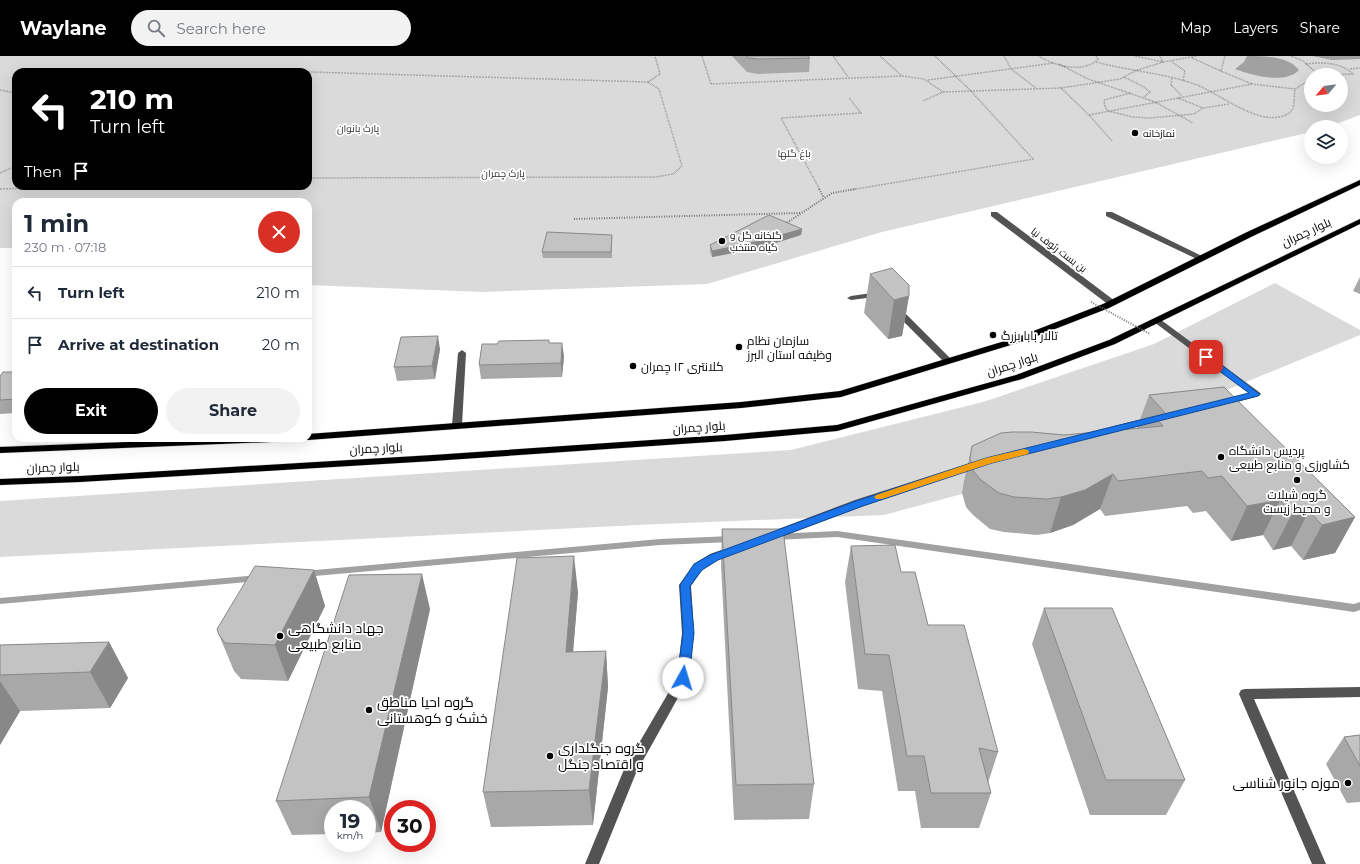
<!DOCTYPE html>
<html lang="en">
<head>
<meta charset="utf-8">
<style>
	:root { --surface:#fff; --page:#f2f2f3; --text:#1f2937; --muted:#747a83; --line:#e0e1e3; --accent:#000 }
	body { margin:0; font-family:Montserrat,Cairo,sans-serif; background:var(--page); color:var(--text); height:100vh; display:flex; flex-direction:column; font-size:15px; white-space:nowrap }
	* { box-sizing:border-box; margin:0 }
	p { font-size:13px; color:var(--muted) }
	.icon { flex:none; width:22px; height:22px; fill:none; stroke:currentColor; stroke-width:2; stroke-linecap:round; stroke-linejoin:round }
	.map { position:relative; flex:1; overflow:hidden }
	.side { position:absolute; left:12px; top:142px; width:300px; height:244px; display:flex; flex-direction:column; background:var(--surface); border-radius:12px; box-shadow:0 4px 16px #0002 }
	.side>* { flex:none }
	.banner { position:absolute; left:12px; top:12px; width:300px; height:122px; border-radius:12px; box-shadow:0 4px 16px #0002; background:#000; color:#fff; overflow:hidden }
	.needle { width:26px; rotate:241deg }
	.fabs { position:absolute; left:1304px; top:12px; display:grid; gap:8px }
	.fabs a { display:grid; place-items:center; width:44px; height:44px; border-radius:50%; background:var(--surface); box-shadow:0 4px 16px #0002; font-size:20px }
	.speed { position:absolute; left:324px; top:744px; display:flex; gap:8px; font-size:20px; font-weight:700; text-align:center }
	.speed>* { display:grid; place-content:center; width:52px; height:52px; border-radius:50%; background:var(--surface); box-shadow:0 4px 16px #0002; line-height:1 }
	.speed small { font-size:10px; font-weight:400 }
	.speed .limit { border:6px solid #d22; background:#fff; color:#111 }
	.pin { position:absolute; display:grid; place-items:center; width:34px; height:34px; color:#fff; margin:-17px; border-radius:8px; box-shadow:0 2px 6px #0006 }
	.me { position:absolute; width:44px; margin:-22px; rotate:6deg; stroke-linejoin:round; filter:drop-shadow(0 0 3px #0008) }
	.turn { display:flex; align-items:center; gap:14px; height:84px; padding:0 12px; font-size:18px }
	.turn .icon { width:52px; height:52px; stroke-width:2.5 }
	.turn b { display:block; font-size:28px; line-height:34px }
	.then { display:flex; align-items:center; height:38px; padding:0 12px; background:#0003; gap:8px; font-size:15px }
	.round { display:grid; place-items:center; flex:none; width:42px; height:42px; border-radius:21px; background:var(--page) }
	.overview { display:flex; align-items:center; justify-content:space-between; height:68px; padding:0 12px }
	h1 { font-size:24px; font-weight:700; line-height:30px }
	.cta { display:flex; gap:8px; margin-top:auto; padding:8px 12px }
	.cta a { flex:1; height:46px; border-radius:24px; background:var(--accent); color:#fff; font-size:16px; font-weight:700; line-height:46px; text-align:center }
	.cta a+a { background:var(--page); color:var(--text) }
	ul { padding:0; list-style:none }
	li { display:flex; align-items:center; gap:12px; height:52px; padding:0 12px; border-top:1px solid var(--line) }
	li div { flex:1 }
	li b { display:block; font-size:15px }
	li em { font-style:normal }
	header { display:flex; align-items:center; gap:24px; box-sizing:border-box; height:56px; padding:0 20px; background:var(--accent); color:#fff }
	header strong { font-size:19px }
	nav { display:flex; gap:22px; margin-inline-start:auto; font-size:14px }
	.search { width:280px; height:36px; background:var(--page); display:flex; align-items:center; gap:10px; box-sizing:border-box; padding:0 14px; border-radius:22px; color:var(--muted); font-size:15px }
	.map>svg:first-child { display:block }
</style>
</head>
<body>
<header>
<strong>Waylane</strong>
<div class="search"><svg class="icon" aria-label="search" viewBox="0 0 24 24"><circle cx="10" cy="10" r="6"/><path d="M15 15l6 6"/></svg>Search here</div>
<nav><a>Map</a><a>Layers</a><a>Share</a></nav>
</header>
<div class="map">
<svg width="1360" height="808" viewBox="0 0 1360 808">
	<rect width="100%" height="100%" fill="#fff"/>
	<path fill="#dadada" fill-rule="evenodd" d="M 0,0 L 1360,0 L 1360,59 L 1328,71 L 1311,71 L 1311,76 L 882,176 L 707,228 L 482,236 L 308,229 L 308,146 L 16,146 L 16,192 L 0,192 ZM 16,16 L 308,16 L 308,130 L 16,130 ZM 1311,19 L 1341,19 L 1341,49 L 1311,49 Z
		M 1275,227 L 1360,274 L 1360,279 L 999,428 L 884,459 L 637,469 L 0,501 L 0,445 L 791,394 L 983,346 L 1154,288 Z"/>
	<path fill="#a1a1a1" d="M 1247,0 C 1264,0 1289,0 1299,14 C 1285,29 1251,19 1235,13 L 1244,6 Z
		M 1312,0 L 1360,0 L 1360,3 L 1332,4 Z"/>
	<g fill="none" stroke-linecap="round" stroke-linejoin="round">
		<path fill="#a1a1a1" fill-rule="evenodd" d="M 837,475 L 1354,548 L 1360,546 L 1360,554 L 1354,556 L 837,481 L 774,484 L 771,483 L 770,481 L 771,479 L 774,478 Z
			M 732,480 L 735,481 L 736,483 L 735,485 L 732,486 L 660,489 L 304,521 L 301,520 L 299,518 L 301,516 L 304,515 L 660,483 Z
			M 258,519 L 261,520 L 263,522 L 261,524 L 258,525 L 0,548 L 0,542 Z"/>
		<defs>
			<path id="major" d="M 1360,124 L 1360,129 L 1251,181 L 1109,252 L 1024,285 L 841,341 L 741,352 L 308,384 L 304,382 L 308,382 L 308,378 L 741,346 L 840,335 L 1018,281 L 1103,248 L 1245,177 Z
				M 1360,163 L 1360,168 L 1115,288 L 1022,323 L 837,375 L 725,385 L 433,405 L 80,426 L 0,429 L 0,423 L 80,420 L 433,399 L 725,379 L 837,369 L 1016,319 L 1109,284 Z
				M 229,382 L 300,382 L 295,385 L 0,397 L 0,391 Z"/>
		</defs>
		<use href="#major" stroke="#dbdbdb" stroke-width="1"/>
		<path stroke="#757575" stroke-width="1.5" stroke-dasharray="0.5 1" stroke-linecap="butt" d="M 702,0 L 711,28 L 902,20 L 880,0
			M 833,0 L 848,21
			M 833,0 L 840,0
			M 935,0 L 971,35 L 1033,103
			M 1004,0 L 1011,13 L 1036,32
			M 1039,0 C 1054,10 1084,18 1098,3 L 1096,0
			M 1135,0 L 1163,6 L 1197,0
			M 1291,0 L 1303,5 L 1319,19
			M 1192,2 L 1221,15 L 1225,0
			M 1096,6 C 1129,15 1165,17 1197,29 C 1220,38 1253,66 1279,61 C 1298,57 1293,47 1295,33
			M 1172,6 L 1185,15 L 1183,25
			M 1059,8 L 1088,23 L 1155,46 L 1193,67
			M 1306,8 C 1323,6 1340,6 1353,18 L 1326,19
			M 1350,13 L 1360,12
			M 1221,15 L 1252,28
			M 238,16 L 243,14 L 648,26 L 659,33 L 682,110 L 673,118 L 656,121 L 308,122
			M 902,20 L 924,23 L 943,36 L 923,45
			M 1124,21 L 1144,31 L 1150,36 L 1144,41
			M 1172,22 L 1171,29 L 1182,40
			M 928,24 L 1054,7
			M 648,26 L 660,18 L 655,0
			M 0,34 L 16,37
			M 943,36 L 1061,32
			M 1131,37 L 1104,44 L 1105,51 L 1108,55 L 1133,61 L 1150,62 L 1194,58 L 1203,52 L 1229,48
			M 1178,42 L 1203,52
			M 1089,59 L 1252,28 L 1295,33 L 1311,23
			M 1112,85 L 1089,59 L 1061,32 L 1120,23 L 1135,15 L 1163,6 L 1160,0
			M 0,117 L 16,110
			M 0,133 L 82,130
			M 820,134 L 781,62 L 861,57 L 849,42
			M 850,134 L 1034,103"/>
		<path stroke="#757575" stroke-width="2" stroke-dasharray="1 1.5" stroke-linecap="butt" d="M 819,133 L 824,142
			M 574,163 L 800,157
			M 785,168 L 832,137 L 856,133"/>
		<path fill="#535353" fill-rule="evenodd" d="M 991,156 L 997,156 L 1115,245 L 1116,247 L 1115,249 L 1109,249 L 991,160 Z
			M 1106,156 L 1112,156 L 1206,202 L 1202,204 L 1199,204 L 1106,160 Z
			M 879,236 L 882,236 L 882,240 L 851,244 L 847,242 L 851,240 Z
			M 894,252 L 900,252 L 951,303 L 952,305 L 951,307 L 945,307 L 894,256 L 893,254 Z
			M 1157,261 L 1259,336 L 1261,338 L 1259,340 L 1222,350 L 1219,349 L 1217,347 L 1219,345 L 1249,337 L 1154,266 L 1153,264 Z
			M 462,294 L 466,297 L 462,369 L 457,372 L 452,369 L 458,297 Z
			M 1150,361 L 1153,362 L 1155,364 L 1153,366 L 1094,381 L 1089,378 L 1091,376 Z
			M 980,404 L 985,407 L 984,409 L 863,450 L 776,483 L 768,483 L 767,480 L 768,477 L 855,444 Z
			M 733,490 L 737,491 L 739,494 L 737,497 L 718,504 L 702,514 L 691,530 L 694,577 L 689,622 L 636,717 L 599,808 L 585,808 L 625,711 L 677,622 L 682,577 L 679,529 L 694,508 L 710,498 Z
			M 1360,631 L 1360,641 L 1254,643 L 1326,808 L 1312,808 L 1239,638 L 1241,634 L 1245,633 Z"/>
		<use href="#major" fill="#000" fill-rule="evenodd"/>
		<path stroke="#757575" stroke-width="2" stroke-dasharray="1 1.5" stroke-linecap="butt" d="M 1091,246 L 1150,278"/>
	</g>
	<path fill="#a8a8a8" d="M 732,0 L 808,0 L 810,2 L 809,16 L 758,18 L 747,16 Z
		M 802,173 L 801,179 L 760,192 L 712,201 L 710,196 L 710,189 Z
		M 612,179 L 612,202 L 543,202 L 542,196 Z
		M 870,218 L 909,240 L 902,280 L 888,283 L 864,257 Z
		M 1360,221 L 1360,238 L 1353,235 Z
		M 549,284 L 549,287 L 564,300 L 562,321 L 481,323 L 479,309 L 497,288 Z
		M 440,293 L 435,323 L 397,325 L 394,311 Z
		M 16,316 L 16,357 L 0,358 L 0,320 Z
		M 1149,339 L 1355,461 L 1335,497 L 1303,504 L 1291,490 L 1273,494 L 1263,479 L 1231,485 L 1206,455 L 1193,457 L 1187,450 L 1105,460 L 1100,453 L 1073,469 L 1050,477 L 1037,479 L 1004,476 L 990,473 L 973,459 L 966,451 L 962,437 L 964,425 L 972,390 L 1064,379 L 1137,372 Z
		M 722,473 L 814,728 L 809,763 L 734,764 L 721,509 Z
		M 851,490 L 901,516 L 928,569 L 998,696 L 988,727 L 991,737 L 979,772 L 921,772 L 915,735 L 898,735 L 882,635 L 858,633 L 845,526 Z
		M 314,514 L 325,550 L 288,625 L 241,623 L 234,615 L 219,579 Z
		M 578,536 L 573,596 L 606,595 L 608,631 L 593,769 L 491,771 L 483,736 Z
		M 1044,552 L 1185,724 L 1166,759 L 1090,759 L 1032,588 Z
		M 430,553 L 381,776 L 367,777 L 367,753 L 333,753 L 333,778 L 292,779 L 276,745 Z
		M 109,586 L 128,622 L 110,652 L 20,655 L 0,689 L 0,589 Z
		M 1360,679 L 1360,746 L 1347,747 L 1326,708 L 1344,681 Z"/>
	<path fill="#888" d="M 802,173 L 801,179 L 760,192 L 712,201 L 712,195 Z
		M 909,240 L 902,280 L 888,283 L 894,244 Z
		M 438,280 L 440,293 L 435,323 L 432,310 Z
		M 562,287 L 564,300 L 562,321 L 561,307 Z
		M 1113,418 L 1100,453 L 1073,469 L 1050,477 L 1061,441 Z
		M 1280,444 L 1263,479 L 1231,485 L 1247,450 Z
		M 1309,455 L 1291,490 L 1273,494 L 1292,458 Z
		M 1355,461 L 1335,497 L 1303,504 L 1322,469 Z
		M 574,500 L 578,536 L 570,632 L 566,596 Z
		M 314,514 L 325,550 L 288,625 L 275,589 Z
		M 422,518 L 430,553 L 381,776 L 369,741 Z
		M 109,586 L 128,622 L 110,652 L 90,616 Z
		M 606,595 L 608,631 L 593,769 L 589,734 Z
		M 0,625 L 20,655 L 0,689 Z"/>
	<path fill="#c3c3c3" stroke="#888" d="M 746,0 L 808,0 L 810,2 L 758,3 L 748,2 Z
		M 769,159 L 802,173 L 760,185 L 712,195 L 710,189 Z
		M 547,176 L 612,179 L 611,196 L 542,196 Z
		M 892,212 L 909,229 L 909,240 L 894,244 L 870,218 Z
		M 438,280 L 432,310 L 394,311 L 401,281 Z
		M 549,284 L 549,287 L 562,287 L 561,307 L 479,309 L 482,288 L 497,288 L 499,285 Z
		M 3,316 L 16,316 L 16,343 L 0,344 L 0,320 Z
		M 1224,331 L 1355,461 L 1322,469 L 1309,455 L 1292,458 L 1280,444 L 1247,450 L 1222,420 L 1208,422 L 1202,415 L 1118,425 L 1113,418 L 1085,434 L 1061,441 L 1047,443 L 1014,441 L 999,437 L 981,424 L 974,416 L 970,402 L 972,390 L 1001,377 L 1012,376 L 1031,376 L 1064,379 L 1163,370 L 1155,361 L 1166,358 L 1149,339 Z
		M 722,473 L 783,473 L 814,728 L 736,729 Z
		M 895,489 L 901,516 L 915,516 L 928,569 L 964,569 L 998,696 L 979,692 L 991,737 L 931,737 L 924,700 L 907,700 L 889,599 L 865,598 L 851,490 Z
		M 574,500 L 566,596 L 606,595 L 589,734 L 483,736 L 517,502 Z
		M 255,510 L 314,514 L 275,589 L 225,587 L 219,579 L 217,573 Z
		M 422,518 L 369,741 L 276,745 L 349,519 Z
		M 1044,552 L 1112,552 L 1185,724 L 1106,724 Z
		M 109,586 L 90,616 L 0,619 L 0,589 Z
		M 1360,679 L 1360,710 L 1344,681 Z"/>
	<path fill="#1a73e8" stroke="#114b97" d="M 1203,299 L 1209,299 L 1258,337 L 1260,338 L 1258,340 L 992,407 L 863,450 L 718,504 L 702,514 L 690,530 L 694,577 L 689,622 L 687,625 L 683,627 L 679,625 L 677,622 L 683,577 L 680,529 L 694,508 L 710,499 L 856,445 L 986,402 L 1249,337 L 1203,303 Z"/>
	<path fill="#f59e0b" d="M 1024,393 L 1028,394 L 1029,396 L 1028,398 L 992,407 L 882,443 L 876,443 L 874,441 L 876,439 L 986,402 Z"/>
	<g fill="#000" stroke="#fff" stroke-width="1.5">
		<circle cx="1135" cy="77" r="4"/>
		<circle cx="722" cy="185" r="4"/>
		<circle cx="993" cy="279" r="4"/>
		<circle cx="739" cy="291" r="4"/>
		<circle cx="633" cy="310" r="4"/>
		<circle cx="1221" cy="401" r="4"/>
		<circle cx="1297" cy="424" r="4"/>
		<circle cx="280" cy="580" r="4"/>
		<circle cx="369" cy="654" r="4"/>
		<circle cx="550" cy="700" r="4"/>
		<circle cx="1348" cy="727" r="4"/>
	</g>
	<g text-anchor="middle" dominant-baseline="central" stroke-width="3.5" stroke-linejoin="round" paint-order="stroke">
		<g font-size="10" fill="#313131" stroke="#fff">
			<text x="358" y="72">پارک بانوان</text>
			<text x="794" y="97">باغ گلها</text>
			<text x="503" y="117">پارک چمران</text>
		</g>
		<g font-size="10" fill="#000" stroke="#fff" text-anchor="start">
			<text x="1143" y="77">نمازخانه</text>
			<text x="730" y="179">گلخانه گل و<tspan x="730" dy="12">گیاه منتخب</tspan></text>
		</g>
		<g font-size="10" fill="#000" stroke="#fff">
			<text transform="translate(1059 194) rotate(37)">بن بست رئوف نیا</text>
		</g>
		<g font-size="12" fill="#000" stroke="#fff">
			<text transform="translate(1306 176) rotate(-25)">بلوار چمران</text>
			<text transform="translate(1012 308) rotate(-18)">بلوار چمران</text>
			<text transform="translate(699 371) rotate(-4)">بلوار چمران</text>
			<text transform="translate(376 392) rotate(-3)">بلوار چمران</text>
			<text transform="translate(53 411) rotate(-2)">بلوار چمران</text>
		</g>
		<g font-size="12" fill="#000" stroke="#fff" text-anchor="start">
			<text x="1001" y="279">تالار بابا بزرگ</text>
			<text x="747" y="284">سازمان نظام<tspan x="747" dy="14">وظیفه استان البرز</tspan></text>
			<text x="641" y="310">کلانتری ۱۲ چمران</text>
			<text x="1229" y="394">پردیس دانشگاه<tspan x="1229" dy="14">کشاورزی و منابع طبیعی</tspan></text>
			<text x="1297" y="438" text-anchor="middle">گروه شیلات<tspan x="1297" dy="14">و محیط زیست</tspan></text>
		</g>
		<g font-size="14" fill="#000" stroke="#fff" text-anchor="start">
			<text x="288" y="572">جهاد دانشگاهی<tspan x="288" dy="16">منابع طبیعی</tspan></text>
			<text x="377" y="646">گروه احیا مناطق<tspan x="377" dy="16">خشک و کوهستانی</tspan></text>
			<text x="558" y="692">گروه جنگلداری<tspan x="558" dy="16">و اقتصاد جنگل</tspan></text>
			<text x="1340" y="727" text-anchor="end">موزه جانور شناسی</text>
		</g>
	</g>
</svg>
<div class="fabs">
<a><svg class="needle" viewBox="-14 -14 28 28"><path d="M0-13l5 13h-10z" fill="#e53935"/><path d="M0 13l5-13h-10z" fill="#747a83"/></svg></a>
<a><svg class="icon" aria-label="layers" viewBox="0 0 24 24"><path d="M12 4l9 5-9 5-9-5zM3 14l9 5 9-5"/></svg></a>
</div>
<div class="speed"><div>19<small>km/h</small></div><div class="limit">30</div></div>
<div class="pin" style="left:1206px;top:301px;background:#d93025"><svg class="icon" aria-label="arrive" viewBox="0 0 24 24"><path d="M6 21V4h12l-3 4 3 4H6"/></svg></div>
<svg class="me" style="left:683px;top:622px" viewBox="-20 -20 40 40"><circle r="19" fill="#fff"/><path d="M0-13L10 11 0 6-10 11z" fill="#1a73e8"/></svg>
<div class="banner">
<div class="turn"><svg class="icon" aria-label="left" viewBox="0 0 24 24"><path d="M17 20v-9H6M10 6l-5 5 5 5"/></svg><div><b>210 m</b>Turn left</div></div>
<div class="then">Then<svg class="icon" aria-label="arrive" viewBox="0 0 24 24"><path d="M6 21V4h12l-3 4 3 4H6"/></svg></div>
</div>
<section class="side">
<div class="overview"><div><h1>1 min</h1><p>230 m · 07:18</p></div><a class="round" style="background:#d93025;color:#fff"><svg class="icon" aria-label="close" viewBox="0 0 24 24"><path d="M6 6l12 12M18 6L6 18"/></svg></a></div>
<ul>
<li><svg class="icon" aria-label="left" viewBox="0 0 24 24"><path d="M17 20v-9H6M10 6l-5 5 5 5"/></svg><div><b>Turn left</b></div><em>210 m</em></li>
<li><svg class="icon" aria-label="arrive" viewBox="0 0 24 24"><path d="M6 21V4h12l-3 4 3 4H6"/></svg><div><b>Arrive at destination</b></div><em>20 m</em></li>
</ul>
<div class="cta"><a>Exit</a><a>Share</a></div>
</section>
</div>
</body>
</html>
